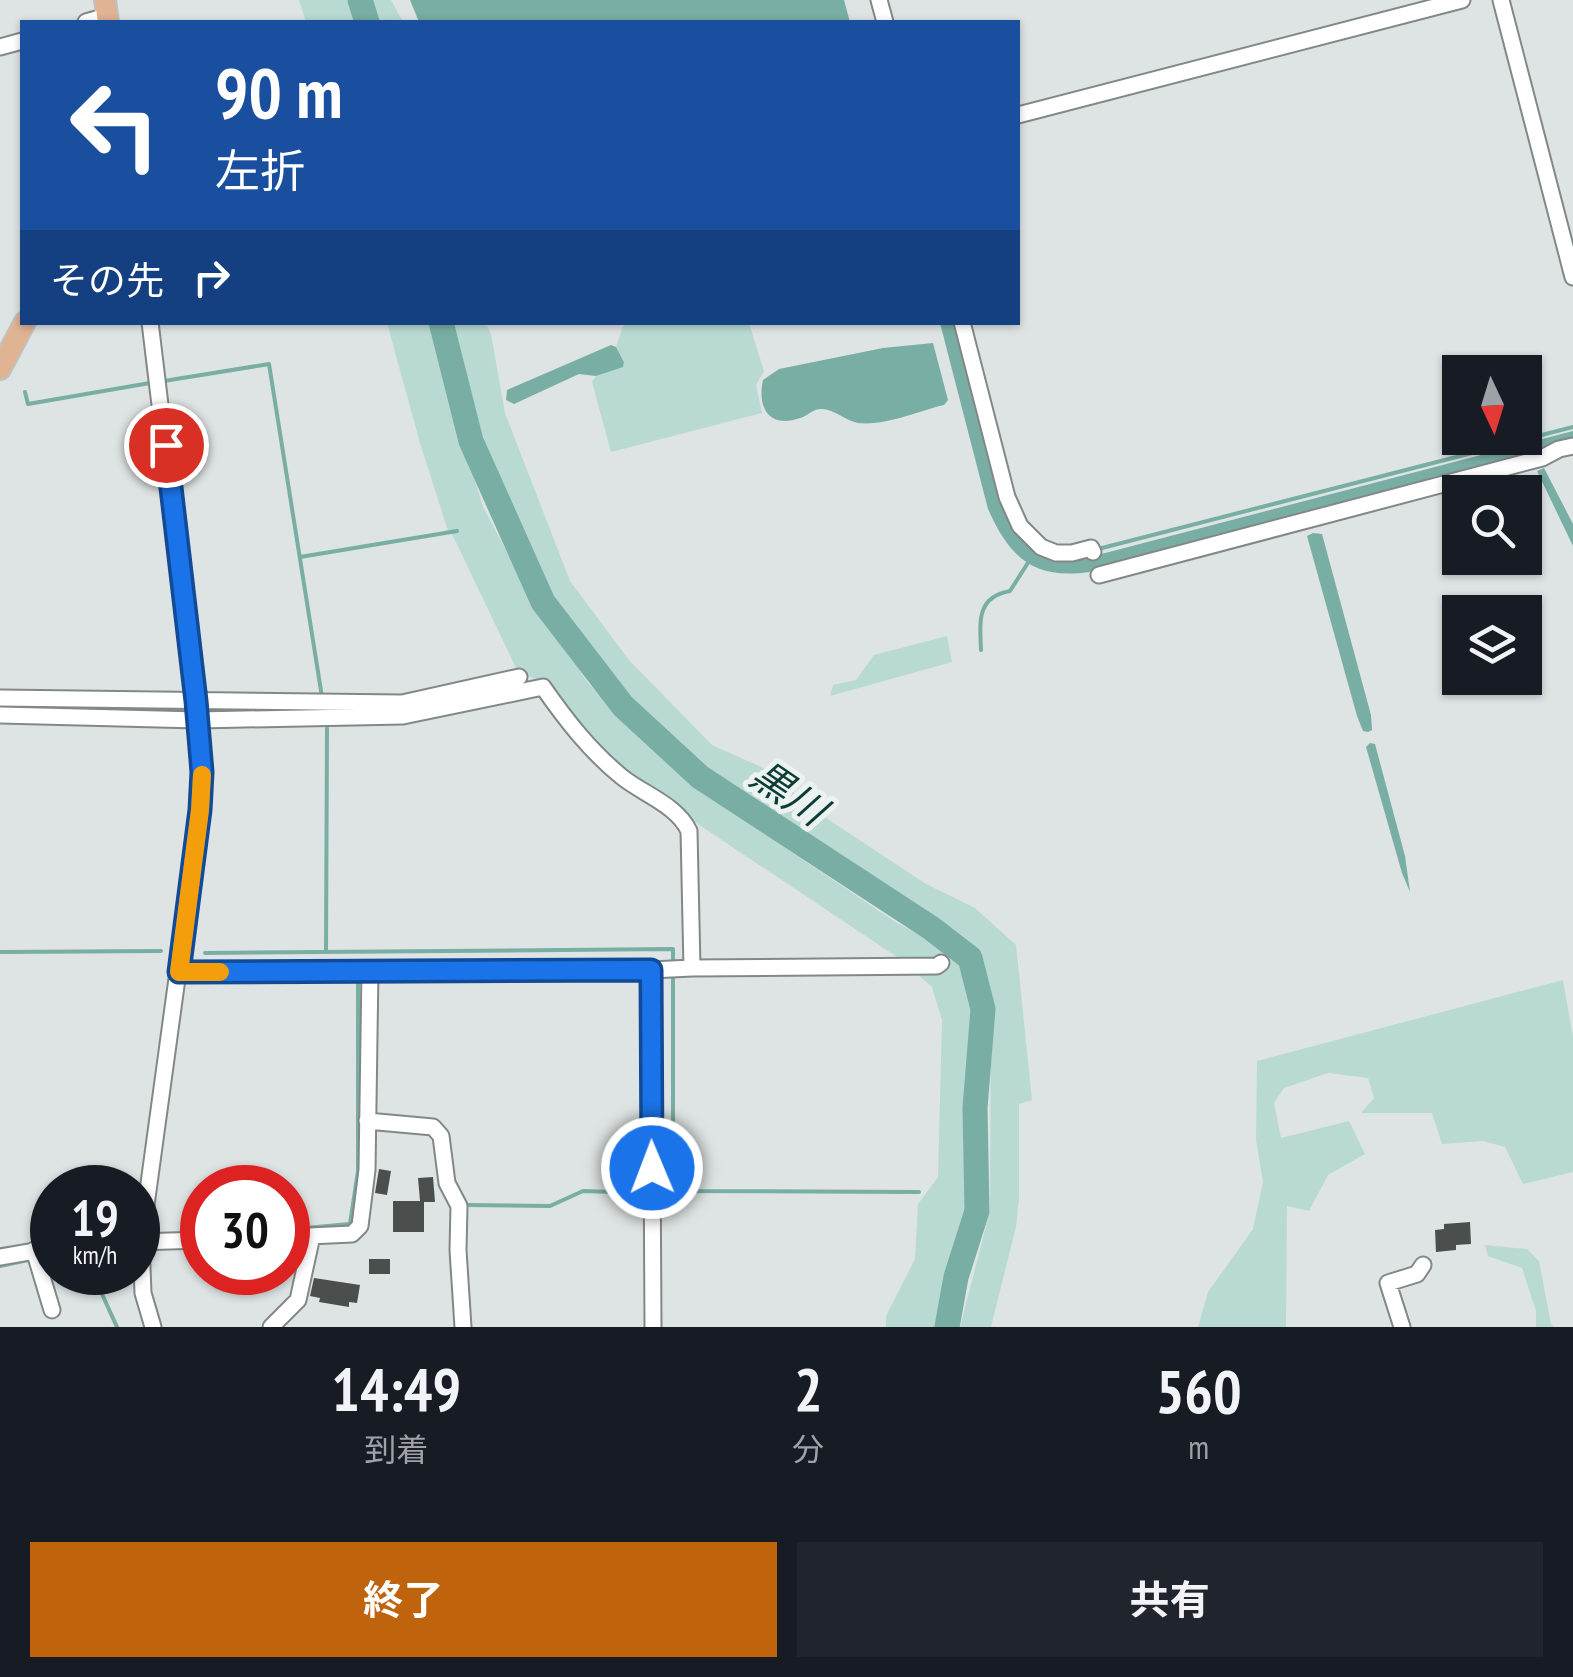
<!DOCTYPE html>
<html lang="ja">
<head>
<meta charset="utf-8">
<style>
	:root { --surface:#171b24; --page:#20242c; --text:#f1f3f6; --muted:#9ea1a6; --accent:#bf630d }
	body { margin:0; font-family:"PT Sans Narrow","Noto Sans JP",sans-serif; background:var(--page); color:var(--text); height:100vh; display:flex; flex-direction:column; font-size:38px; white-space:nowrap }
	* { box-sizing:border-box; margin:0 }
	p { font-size:32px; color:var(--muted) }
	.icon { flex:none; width:55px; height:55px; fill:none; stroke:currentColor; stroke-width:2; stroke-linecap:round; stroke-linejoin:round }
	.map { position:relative; height:1327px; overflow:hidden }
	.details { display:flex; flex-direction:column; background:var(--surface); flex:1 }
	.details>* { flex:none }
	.banner { position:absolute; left:20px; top:20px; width:1000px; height:305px; border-radius:0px; box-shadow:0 2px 8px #0004; background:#1a4fa0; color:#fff; overflow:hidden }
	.needle { width:65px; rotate:176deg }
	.buttons { position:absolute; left:1442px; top:355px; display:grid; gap:20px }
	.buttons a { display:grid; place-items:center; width:100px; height:100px; border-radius:0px; background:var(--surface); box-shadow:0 2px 8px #0004; font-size:50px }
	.speed { position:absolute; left:30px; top:1165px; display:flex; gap:20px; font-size:50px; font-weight:700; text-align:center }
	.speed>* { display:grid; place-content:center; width:130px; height:130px; border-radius:50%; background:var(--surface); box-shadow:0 2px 8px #0004; line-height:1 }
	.speed small { font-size:25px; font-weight:400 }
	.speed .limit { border:15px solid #d22; background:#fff; color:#111 }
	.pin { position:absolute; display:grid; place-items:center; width:85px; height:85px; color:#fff; margin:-42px; border:5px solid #fff; border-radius:50%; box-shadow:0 2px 10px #0007 }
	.me { position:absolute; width:110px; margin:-55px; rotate:359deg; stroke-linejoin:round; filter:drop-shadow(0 0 8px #0008) }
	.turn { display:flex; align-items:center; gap:35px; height:210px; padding:0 30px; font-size:45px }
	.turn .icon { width:130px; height:130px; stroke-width:2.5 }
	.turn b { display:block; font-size:70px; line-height:85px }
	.then { display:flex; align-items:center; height:95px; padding:0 30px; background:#0003; gap:20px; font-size:38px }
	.eta { display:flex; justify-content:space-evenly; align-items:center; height:170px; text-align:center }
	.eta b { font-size:60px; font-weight:700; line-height:70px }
	.action { display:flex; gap:20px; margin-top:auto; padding:20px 30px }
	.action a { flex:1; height:115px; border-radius:0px; background:var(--accent); color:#fff; font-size:40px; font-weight:700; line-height:115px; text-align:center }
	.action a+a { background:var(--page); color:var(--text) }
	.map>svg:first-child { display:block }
</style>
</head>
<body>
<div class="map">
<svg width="1573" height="1327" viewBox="0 0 1573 1327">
	<rect width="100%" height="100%" fill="#dee4e3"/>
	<path fill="#b9dad3" d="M 299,0 L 347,0 L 355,22 L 306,22 Z
		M 367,0 L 391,0 L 403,22 L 377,22 Z
		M 387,323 L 430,323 L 438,359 L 483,507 L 527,590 L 588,683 L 626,723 L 763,833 L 897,923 L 947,949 L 967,973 L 975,1004 L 972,1211 L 951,1282 L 941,1327 L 886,1327 L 886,1316 L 915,1259 L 918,1204 L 938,1177 L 942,1020 L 932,987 L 900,959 L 626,776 L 582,733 L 544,681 L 519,674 L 453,536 L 447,528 L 420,443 Z
		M 454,323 L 486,323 L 491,334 L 505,413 L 570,581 L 629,660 L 712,745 L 768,770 L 814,810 L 926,884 L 975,908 L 1016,945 L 1032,1100 L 1019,1104 L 1019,1198 L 1016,1227 L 991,1327 L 960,1327 L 990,1211 L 991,997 L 977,959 L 953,934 L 917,914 L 729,788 L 626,697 L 565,623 L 538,577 L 473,428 L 463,358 Z
		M 632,323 L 749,323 L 764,371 L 756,385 L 762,413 L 611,452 L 592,382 L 596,376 L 623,366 L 624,361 L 616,347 L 623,326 Z
		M 947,636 L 952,662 L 830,696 L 833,685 L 856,680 L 874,655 Z
		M 1563,980 L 1573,1037 L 1573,1172 L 1523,1184 L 1505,1147 L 1483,1141 L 1442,1144 L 1432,1113 L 1361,1113 L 1374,1098 L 1368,1078 L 1328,1073 L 1284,1088 L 1274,1103 L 1281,1138 L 1349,1121 L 1365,1154 L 1328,1175 L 1309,1211 L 1287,1206 L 1286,1327 L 1198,1327 L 1208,1292 L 1253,1229 L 1263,1182 L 1256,1140 L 1257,1061 Z
		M 1485,1245 L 1527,1249 L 1539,1261 L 1551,1324 L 1554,1327 L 1536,1327 L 1536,1311 L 1522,1268 L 1488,1256 Z"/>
	<path fill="#79aea4" d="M 410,0 L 844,0 L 850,22 L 419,22 Z
		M 940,323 L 956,323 L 1013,527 C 1032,554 1054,562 1086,558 L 1573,431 L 1573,441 L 1533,455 L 1089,572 C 1034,580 1010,558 988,509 Z
		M 933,343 L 948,400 L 944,405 C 918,411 886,426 858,423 C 846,421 834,409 822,409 C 813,408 808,416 800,418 C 769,429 757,408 763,380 L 779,369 L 883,348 Z
		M 611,345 L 616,347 L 624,362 L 623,367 L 596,376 L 579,374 L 514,404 L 506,400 L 507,390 Z
		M 1544,468 L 1573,524 L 1573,546 L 1537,471 Z
		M 1313,533 L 1322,534 L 1371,715 L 1372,730 L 1368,732 L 1363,731 L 1357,716 L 1307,536 Z
		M 1370,743 L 1375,744 L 1405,856 L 1410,892 L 1402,873 L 1366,747 Z"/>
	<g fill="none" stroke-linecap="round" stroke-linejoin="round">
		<path stroke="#79aea4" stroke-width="4" d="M 164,381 L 269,364 L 322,697
			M 25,392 L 28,404 L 150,383
			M 1102,548 L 1573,427
			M 300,557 L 457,531
			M 981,650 C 980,622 976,597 1010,591 L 1031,558
			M 0,706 L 192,709
			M 202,709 L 297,709
			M 0,952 L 161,951
			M 326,952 L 327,728
			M 205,953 L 673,949 L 673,962
			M 673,976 L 673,1191 L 919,1192
			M 467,1205 L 550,1206 L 583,1191 L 646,1193
			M 305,1228 L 350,1224 L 358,1171 L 358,978
			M 0,1266 L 33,1259
			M 92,1272 L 117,1327"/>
		<path stroke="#79aea4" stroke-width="25" d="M 360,0 L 367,22
			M 441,322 L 471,441 L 543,602 L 623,706 L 700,777 L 931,928 L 970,958 L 983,1009 L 975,1108 L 977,1211 L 956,1277 L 947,1327"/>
	</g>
	<path fill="#4a4f4e" d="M 379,1169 L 391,1171 L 387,1195 L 375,1193 Z
		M 433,1177 L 435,1202 L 424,1202 L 424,1232 L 393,1232 L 393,1201 L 420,1201 L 418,1178 Z
		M 1470,1222 L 1471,1244 L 1456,1245 L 1456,1250 L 1436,1252 L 1435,1230 L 1444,1229 L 1444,1224 Z
		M 369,1259 L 390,1259 L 390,1274 L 369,1274 Z
		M 314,1278 L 360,1285 L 357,1303 L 349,1302 L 349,1307 L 319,1302 L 320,1298 L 310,1296 Z"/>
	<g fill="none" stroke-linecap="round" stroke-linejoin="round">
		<defs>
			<path id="minor" d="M 879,0 L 885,22
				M 1501,0 L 1573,277
				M 86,22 L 107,16
				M 0,47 L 22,41
				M 1018,115 L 1462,0
				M 150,322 L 198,720 L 203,771 L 200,810 L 141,1242 L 143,1293 L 153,1327
				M 962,322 L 1007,497 L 1020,526 L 1041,547 L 1056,553 L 1072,553 L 1091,548 L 1093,552
				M 1099,575 L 1542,458 L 1559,449 L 1573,446
				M 0,698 L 402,703 L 519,677
				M 0,715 L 198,720 L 403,716 L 543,687 C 566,720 590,751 622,777 C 643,794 677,805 689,831 L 692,968
				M 651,970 L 653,1327
				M 179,973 L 651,970 L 692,968 L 937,966 L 941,963
				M 367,1121 L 433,1127 L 441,1136 L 447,1183 L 459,1206 L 458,1250 L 463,1327
				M 288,1237 L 352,1234 L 360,1226 L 367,1170 L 370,970
				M 138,1242 L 202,1240
				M 34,1250 L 52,1310
				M 0,1257 L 52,1248
				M 271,1327 L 298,1300 L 312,1236
				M 1402,1327 L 1388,1283 L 1417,1274 L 1423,1265"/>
			<path id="major" d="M 105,0 L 108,22
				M 0,369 L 25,322"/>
		</defs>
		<use href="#minor" stroke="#828887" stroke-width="19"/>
		<use href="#major" stroke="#c1c1c1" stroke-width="24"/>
		<use href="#minor" stroke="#fff" stroke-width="15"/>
		<use href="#major" stroke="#e0b393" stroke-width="20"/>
	</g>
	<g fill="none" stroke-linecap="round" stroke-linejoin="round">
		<defs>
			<path id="route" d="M 166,445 L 196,701 L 202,772 L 200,810 L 179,972 L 651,970 L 652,1168"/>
		</defs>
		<use href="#route" stroke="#114b97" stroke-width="25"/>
		<use href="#route" stroke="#1a73e8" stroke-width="18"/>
		<path stroke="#f59e0b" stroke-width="18" d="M 202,775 L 200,810 L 179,972 L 220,972"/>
	</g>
	<g text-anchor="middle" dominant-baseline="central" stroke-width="10" stroke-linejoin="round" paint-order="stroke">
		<g font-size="40" font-style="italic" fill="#0b3c35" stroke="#ebf2f0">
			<text transform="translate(789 792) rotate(34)">黒川</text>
		</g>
	</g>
</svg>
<div class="buttons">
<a><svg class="needle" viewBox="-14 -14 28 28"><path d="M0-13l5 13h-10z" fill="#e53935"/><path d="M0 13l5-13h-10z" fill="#9ea1a6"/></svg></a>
<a><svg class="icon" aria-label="search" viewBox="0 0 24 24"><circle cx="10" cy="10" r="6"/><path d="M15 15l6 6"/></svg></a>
<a><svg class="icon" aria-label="layers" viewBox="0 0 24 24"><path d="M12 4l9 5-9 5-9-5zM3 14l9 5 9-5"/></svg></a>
</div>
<div class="speed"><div>19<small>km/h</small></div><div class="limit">30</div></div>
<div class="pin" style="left:166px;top:445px;background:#d93025"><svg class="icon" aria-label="arrive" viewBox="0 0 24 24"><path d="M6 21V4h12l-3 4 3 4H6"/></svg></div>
<svg class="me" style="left:652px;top:1168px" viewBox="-20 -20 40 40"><circle r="17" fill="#1a73e8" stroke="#fff" stroke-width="3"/><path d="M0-11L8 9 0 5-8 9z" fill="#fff"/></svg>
<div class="banner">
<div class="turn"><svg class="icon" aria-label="left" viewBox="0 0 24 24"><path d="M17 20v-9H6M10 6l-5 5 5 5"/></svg><div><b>90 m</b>左折</div></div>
<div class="then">その先<svg class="icon" aria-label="right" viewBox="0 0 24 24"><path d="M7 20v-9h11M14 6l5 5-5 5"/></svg></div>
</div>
</div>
<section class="details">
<div class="eta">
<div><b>14:49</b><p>到着</p></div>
<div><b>2</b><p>分</p></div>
<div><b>560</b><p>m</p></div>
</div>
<div class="action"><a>終了</a><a>共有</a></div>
</section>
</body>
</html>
